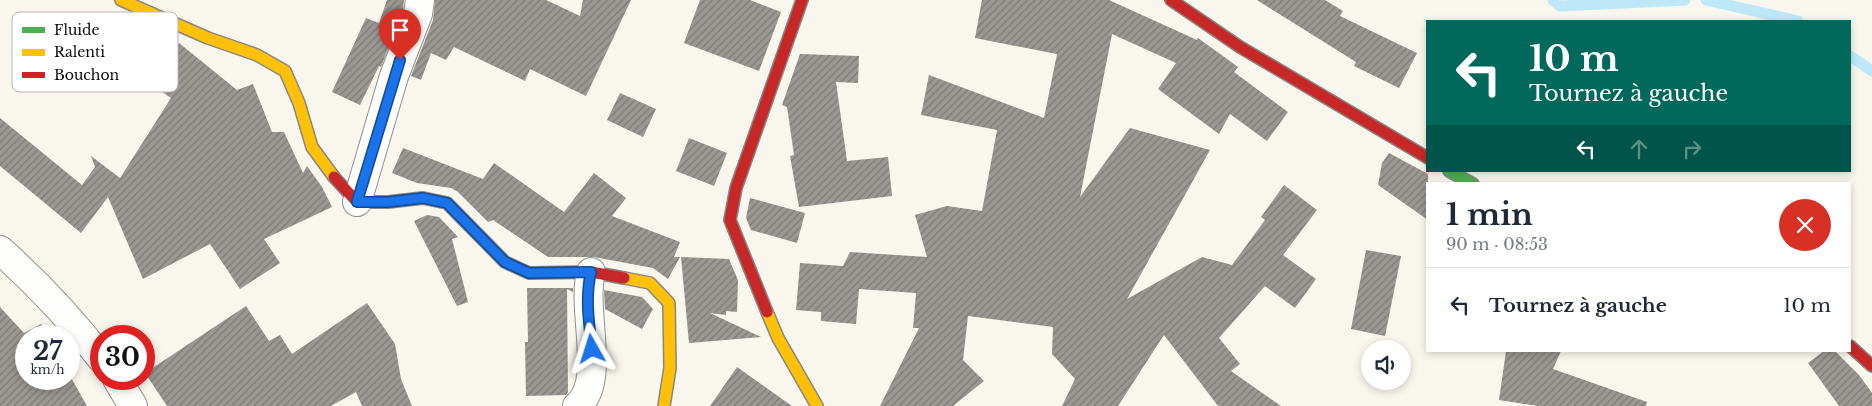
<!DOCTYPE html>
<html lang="fr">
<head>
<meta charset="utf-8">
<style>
	:root { --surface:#fff; --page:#f6f6f7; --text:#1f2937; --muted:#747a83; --line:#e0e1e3 }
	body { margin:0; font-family:"Libre Baskerville",serif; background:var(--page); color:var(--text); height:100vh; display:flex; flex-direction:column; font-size:19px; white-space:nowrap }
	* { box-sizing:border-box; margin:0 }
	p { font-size:16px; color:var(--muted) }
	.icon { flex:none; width:28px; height:28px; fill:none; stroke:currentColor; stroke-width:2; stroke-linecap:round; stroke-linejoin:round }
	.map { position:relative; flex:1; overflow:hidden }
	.drawer { position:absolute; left:1426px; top:182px; width:425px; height:170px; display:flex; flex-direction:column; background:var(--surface); border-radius:0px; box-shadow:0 2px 8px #0003 }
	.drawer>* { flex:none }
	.hud { position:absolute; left:1426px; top:20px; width:425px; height:152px; border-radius:0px; box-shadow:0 2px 8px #0003; background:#00695c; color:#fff; overflow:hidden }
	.buttons { position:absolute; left:1361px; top:340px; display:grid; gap:10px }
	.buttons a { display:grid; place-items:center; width:50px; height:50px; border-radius:50%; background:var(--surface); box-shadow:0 2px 8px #0003; font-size:25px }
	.speed { position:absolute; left:15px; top:325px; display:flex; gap:10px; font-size:25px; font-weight:700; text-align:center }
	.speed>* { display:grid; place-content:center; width:65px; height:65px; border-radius:50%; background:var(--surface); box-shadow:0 2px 8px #0003; line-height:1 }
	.speed small { font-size:12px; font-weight:400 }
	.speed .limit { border:8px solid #d22; background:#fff; color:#111 }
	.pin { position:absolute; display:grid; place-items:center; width:42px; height:42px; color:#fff; margin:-51px -21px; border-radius:50% 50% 50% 0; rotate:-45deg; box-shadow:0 0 5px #0007 }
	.pin .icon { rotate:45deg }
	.me { position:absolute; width:55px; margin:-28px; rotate:354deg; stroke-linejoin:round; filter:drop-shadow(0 0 4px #0008) }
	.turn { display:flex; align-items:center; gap:18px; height:105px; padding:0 20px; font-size:22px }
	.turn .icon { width:65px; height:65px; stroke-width:2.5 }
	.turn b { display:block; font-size:35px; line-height:42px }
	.lanes { display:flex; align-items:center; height:48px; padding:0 20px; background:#0003; justify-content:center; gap:25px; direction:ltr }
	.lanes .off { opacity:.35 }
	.round { display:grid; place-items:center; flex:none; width:52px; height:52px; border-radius:26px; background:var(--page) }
	.head { display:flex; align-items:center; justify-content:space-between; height:85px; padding:0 20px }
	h1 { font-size:30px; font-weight:700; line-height:38px }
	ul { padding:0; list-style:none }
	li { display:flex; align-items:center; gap:15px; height:75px; padding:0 20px; border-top:1px solid var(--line) }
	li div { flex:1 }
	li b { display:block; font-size:19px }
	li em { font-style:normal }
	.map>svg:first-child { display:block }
</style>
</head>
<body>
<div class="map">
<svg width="1872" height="406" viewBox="0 0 1872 406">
	<defs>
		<pattern id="building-hatch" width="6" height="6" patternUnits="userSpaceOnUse" patternTransform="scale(1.25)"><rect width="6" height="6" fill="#9b9893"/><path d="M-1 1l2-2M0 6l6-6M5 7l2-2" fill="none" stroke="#7d7a76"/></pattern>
	</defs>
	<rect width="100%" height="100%" fill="#f9f6ed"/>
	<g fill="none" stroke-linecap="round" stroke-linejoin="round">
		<path stroke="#bee8f8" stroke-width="11" d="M 1553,0 L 1560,6 L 1685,0
			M 1706,0 L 1798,21
			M 1850,56 L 1872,71"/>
	</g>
	<path fill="url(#building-hatch)" d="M 387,0 L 404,0 L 403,10 L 381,67 L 379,66 L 360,105 L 332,92 L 366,18 L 379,23 Z
		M 435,0 L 546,0 L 580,16 L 583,0 L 631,0 L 586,96 L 530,69 L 525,81 L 454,47 L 446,60 L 431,53 L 421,80 L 411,76 L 433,20 Z
		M 700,0 L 750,0 L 781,12 L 759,71 L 684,43 Z
		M 982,0 L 1109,0 L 1197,40 L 1198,38 L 1238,67 L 1234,72 L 1288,112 L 1267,141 L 1230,114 L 1219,134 L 1158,89 L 1176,63 L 1112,34 L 1080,197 L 1130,128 L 1210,150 L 1127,299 L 1202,257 L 1232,265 L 1265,220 L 1261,217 L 1284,185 L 1317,210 L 1283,255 L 1316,279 L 1295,308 L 1265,286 L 1219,338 L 1240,364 L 1231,371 L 1281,406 L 1218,406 L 1164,335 L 1118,406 L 1062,406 L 1075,379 L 1052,354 L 1053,327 L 968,316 L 963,360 L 984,381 L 953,406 L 880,406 L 919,328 L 913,328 L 916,293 L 859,289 L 856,324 L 821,321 L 821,312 L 796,310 L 800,263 L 843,266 L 850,252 L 927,257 L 915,215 L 947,206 L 982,211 L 997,130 L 921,115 L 929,75 L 1044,118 L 1057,54 L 975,38 Z
		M 1257,0 L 1325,0 L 1343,11 L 1340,16 L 1417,53 L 1399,88 L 1354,66 L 1356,62 Z
		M 148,29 L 174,43 L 175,41 L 179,43 L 237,90 L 253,84 L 272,132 L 284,132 L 303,173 L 307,166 L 322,187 L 332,207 L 264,239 L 280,263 L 240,289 L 210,244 L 143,279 L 108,197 L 81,233 L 0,166 L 0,118 L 82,185 L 95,167 L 91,156 L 120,178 L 171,98 L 123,65 Z
		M 800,54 L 859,56 L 858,83 L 836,82 L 847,161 L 888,157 L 892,196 L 799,207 L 790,156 L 794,155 L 787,107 L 782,105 Z
		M 620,93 L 656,109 L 643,137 L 607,120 Z
		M 689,138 L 727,153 L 714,186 L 676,171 Z
		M 403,148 L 483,179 L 494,163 L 564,212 L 594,173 L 626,198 L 612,216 L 680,242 L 674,257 L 680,257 L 668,279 L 653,268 L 594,257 L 548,257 L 493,220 L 488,222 L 458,192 L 451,188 L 417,183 L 392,173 Z
		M 1389,153 L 1428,174 L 1428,220 L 1378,185 L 1382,163 Z
		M 750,198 L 805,213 L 797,243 L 751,230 L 746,218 Z
		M 427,215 L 439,217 L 458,237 L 452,239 L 468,302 L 457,306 L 414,221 Z
		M 1366,250 L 1401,256 L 1385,336 L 1351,329 Z
		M 681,257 L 729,259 L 738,280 L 737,312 L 726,311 L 726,315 L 710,313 L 761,337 L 689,343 Z
		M 527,288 L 573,288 L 573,292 L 567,289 L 568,392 L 566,395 L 526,396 L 525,342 L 528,342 Z
		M 604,290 L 642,297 L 653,309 L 642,329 L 605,309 Z
		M 367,303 L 395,344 L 401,379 L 412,406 L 362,406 L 356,392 L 331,406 L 167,406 L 145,373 L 246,306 L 269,341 L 280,335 L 292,354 Z
		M 0,307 L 24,333 L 41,324 L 48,336 L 26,336 L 26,379 L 69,379 L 69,374 L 87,406 L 0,406 Z
		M 1506,351 L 1561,351 L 1553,369 L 1647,402 L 1646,406 L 1538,406 L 1499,400 Z
		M 1824,351 L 1835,351 L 1859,375 L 1872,393 L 1872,406 L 1839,406 L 1808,363 Z
		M 737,367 L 792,406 L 710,406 Z"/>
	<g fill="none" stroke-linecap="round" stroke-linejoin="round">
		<defs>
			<path id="street" d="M 357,202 L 394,76 L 418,14 L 420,0
				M 0,250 C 37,283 71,319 101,358
				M 117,379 L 133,406
				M 577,406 C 607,383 581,310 591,272"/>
			<path id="fast" d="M 1449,171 L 1473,184"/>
			<path id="slow" d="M 121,0 L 208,38 L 257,55 L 285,71 L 299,103 L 312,147 L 334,177
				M 624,278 L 650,283 L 669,303 L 670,368 L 664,406
				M 767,312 L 778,338 L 817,406"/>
			<path id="jam" d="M 1171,0 L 1240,47 L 1428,158
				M 334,177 L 357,202 L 388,202 L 423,198 L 447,203 L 505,262 L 529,273 L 591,272 L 624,278
				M 767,312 L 730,220 L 736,188 L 802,0
				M 1850,346 L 1872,366"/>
		</defs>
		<use href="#street" stroke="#92908c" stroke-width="30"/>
		<use href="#fast" stroke="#888783" stroke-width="14"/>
		<use href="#slow" stroke="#888783" stroke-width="14"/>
		<use href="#jam" stroke="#888783" stroke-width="14"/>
		<use href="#street" stroke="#fefefc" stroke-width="28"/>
		<use href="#fast" stroke="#4caf50" stroke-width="11"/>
		<use href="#slow" stroke="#ffc107" stroke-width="11"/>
		<use href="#jam" stroke="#c62828" stroke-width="11"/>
	</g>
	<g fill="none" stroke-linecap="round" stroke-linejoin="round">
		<defs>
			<path id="route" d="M 400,60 L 357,202 L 388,202 L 423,198 L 447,203 L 505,262 L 529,273 L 591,272 C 585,297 589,324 592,349"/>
		</defs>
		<use href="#route" stroke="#114b97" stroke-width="12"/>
		<use href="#route" stroke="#1a73e8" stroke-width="9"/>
	</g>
	<rect x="12" y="12" width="166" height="80" rx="8" fill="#fff" stroke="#b6b6b6" stroke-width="1"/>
	<rect x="22" y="27" width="23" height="6" fill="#4caf50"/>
	<rect x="22" y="49" width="23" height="7" fill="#ffc107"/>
	<rect x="22" y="72" width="23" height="6" fill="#c62828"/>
	<g font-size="14" fill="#0a0a0a">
		<text x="54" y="35">Fluide</text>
		<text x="54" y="57">Ralenti</text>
		<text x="54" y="80">Bouchon</text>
	</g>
</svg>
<div class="buttons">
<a><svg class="icon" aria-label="sound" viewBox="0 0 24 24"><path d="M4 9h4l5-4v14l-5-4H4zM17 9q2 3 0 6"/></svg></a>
</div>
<div class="speed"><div>27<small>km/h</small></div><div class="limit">30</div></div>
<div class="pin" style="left:400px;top:60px;background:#d93025"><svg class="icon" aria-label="arrive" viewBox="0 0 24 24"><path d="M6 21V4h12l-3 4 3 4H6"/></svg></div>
<svg class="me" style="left:592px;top:349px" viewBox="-20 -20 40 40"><path d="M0-17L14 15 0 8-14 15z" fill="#1a73e8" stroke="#fff" stroke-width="4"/></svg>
<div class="hud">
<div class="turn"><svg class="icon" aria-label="left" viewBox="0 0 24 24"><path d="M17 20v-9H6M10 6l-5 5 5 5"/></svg><div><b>10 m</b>Tournez à gauche</div></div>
<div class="lanes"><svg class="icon" aria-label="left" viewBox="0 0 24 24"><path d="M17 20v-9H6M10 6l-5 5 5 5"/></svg><svg class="icon off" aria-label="ahead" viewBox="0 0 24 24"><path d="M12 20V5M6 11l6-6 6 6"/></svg><svg class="icon off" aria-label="right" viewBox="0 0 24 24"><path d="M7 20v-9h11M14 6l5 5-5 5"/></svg></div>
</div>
<section class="drawer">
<div class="head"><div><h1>1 min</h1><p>90 m · 08:53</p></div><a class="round" style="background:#d93025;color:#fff"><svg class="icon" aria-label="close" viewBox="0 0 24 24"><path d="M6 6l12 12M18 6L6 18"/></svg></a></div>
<ul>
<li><svg class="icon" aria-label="left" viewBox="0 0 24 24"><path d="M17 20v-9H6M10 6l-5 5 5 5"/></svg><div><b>Tournez à gauche</b></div><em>10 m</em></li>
</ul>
</section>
</div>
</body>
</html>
